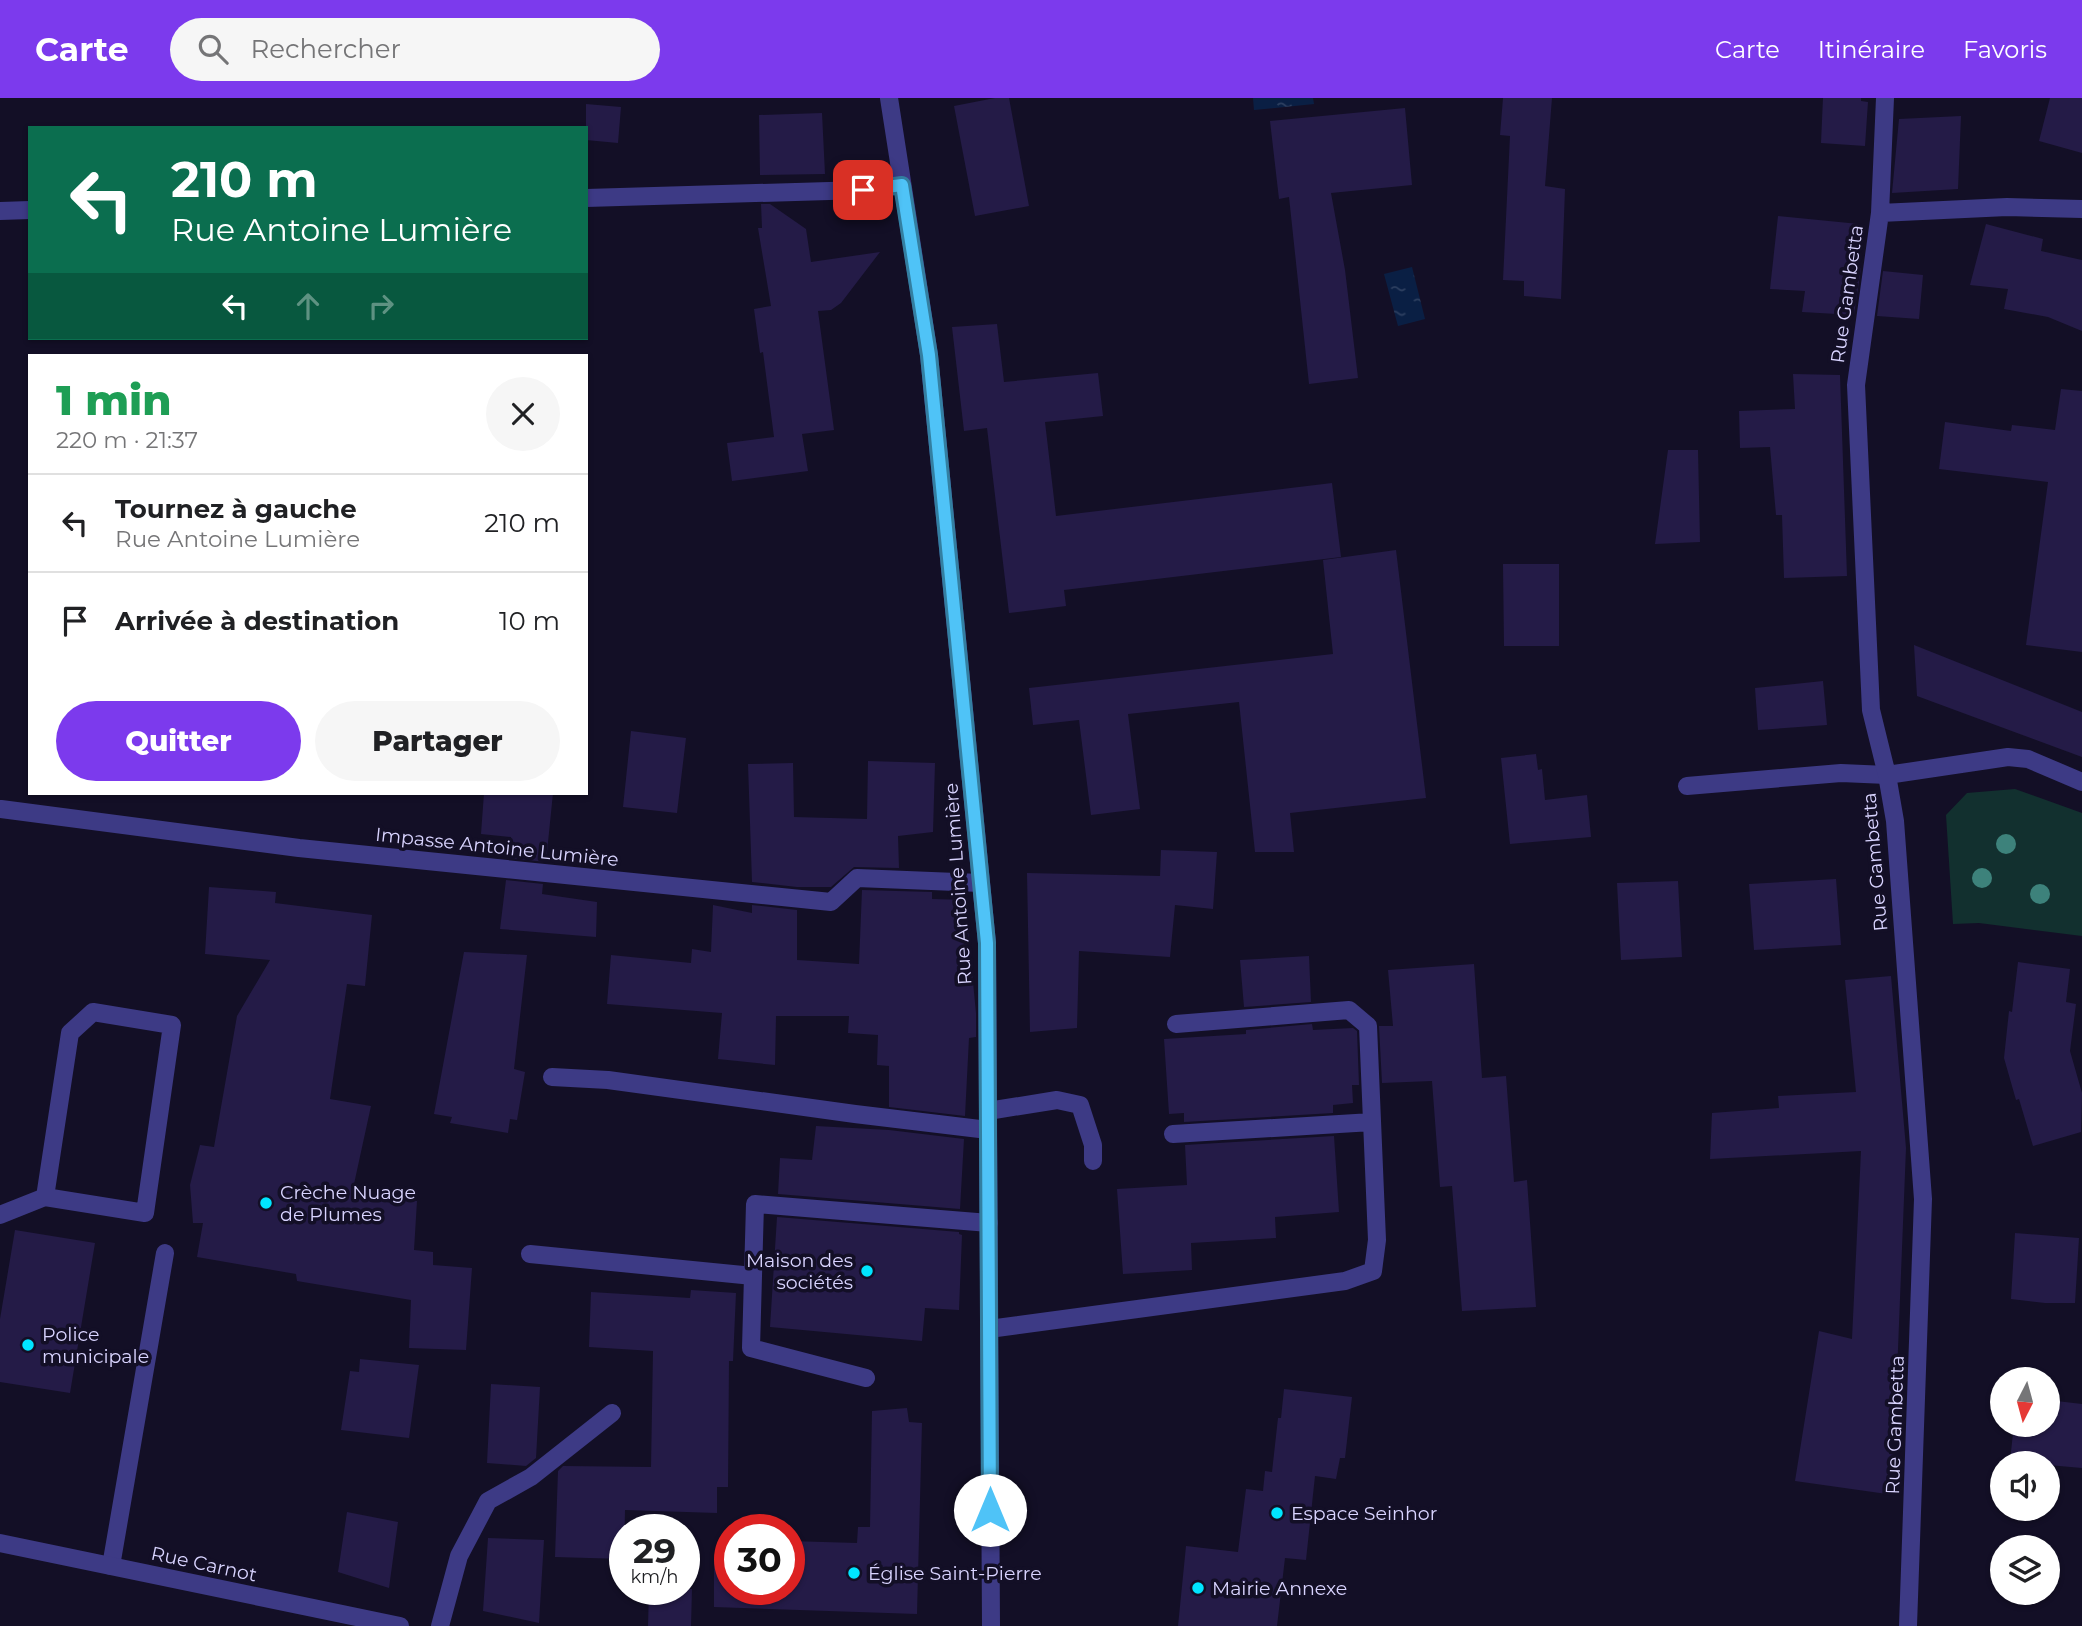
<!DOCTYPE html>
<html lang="fr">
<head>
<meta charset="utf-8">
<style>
	:root { --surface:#fff; --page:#f6f6f6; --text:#202124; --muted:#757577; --line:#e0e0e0; --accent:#7c3aed }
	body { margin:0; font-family:Montserrat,sans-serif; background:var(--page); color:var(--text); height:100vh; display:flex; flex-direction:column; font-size:26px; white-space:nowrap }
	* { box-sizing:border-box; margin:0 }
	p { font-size:23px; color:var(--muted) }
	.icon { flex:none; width:38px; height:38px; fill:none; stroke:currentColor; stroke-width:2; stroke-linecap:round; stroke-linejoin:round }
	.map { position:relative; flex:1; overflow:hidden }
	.side { position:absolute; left:28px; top:256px; width:560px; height:441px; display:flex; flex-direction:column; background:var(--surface); border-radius:0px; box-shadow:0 2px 5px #0004 }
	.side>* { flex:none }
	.hud { position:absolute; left:28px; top:28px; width:560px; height:214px; border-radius:0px; box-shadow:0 2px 5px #0004; background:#0b6e4f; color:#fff; overflow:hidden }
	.needle { width:46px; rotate:186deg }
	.controls { position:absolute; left:1990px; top:1269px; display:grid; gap:14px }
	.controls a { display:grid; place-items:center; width:70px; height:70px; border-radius:50%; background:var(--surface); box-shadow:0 2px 5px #0004; font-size:35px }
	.speed { position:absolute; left:609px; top:1416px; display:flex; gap:14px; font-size:35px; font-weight:700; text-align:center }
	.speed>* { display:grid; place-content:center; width:91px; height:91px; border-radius:50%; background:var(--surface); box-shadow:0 2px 5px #0004; line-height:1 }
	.speed small { font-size:18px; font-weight:400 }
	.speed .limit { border:10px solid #d22; background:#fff; color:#111 }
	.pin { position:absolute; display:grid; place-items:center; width:60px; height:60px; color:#fff; margin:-30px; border-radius:14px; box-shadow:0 4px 10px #0006 }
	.me { position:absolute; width:77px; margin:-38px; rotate:0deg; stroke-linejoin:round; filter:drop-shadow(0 0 5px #0008) }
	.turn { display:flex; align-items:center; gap:24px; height:147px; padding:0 28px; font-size:32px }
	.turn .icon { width:91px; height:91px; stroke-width:2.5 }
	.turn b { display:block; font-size:49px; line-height:60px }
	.lanes { display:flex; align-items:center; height:66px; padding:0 28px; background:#0003; justify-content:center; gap:35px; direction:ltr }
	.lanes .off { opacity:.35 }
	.round { display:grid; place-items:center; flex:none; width:74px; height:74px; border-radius:37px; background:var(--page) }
	.summary { display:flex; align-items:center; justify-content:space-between; height:119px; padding:0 28px }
	h1 { font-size:42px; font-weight:800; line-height:52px; color:#1e9e55 }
	.action { display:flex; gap:14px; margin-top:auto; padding:14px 28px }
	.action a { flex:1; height:80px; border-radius:42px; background:var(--accent); color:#fff; font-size:28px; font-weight:800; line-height:80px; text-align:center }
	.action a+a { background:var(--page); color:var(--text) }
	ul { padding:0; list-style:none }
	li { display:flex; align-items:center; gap:21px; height:98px; padding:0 28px; border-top:2px solid var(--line) }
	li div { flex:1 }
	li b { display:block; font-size:26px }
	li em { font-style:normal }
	header { display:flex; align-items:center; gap:42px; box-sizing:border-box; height:98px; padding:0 35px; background:var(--accent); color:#fff }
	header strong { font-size:33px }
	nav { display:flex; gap:38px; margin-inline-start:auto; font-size:24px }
	.search { width:490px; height:63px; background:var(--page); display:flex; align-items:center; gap:18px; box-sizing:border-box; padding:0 24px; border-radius:38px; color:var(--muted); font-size:26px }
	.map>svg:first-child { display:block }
</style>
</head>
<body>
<header>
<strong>Carte</strong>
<div class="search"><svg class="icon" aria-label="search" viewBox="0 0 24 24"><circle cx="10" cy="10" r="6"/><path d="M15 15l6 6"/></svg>Rechercher</div>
<nav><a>Carte</a><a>Itinéraire</a><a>Favoris</a></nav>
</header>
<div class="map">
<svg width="2082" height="1528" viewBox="0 0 2082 1528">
	<defs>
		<pattern id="water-ripples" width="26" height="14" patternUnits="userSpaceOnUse" patternTransform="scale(1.75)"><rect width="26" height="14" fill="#0a1f44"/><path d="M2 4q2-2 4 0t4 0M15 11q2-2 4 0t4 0" fill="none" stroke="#2d3f60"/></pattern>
	</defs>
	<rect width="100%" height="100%" fill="#130f26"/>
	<path fill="#12302f" d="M 2015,691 L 2082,715 L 2082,838 L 1979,825 L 1953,826 L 1946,717 L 1967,695 Z"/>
	<path fill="url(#water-ripples)" d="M 1253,0 L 1313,0 L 1314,6 L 1254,12 Z
		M 1412,169 L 1425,221 L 1398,228 L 1384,176 Z"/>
	<path fill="#241b47" d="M 995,0 L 1009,0 L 1029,108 L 975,118 L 954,8 Z
		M 1503,0 L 1552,0 L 1545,88 L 1565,91 L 1561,201 L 1524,198 L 1524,183 L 1503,182 L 1510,38 L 1500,37 Z
		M 1823,0 L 1861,0 L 1861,3 L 1868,4 L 1865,48 L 1821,45 Z
		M 2050,0 L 2082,0 L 2082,55 L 2039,43 Z
		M 586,6 L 621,9 L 618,45 L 586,42 Z
		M 1405,10 L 1412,87 L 1331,95 L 1345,172 L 1358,280 L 1309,286 L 1289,99 L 1279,101 L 1270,23 Z
		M 822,15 L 825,76 L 760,77 L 759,17 Z
		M 1961,18 L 1958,91 L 1892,95 L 1899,21 Z
		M 761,106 L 770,106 L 806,131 L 811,164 L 880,154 L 841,205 L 831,212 L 818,213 L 834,332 L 802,336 L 808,373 L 732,383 L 727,345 L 774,339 L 763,254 L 760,255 L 754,211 L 771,208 L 758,130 L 762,130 Z
		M 1778,118 L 1859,126 L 1853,169 L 1861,170 L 1854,217 L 1802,214 L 1805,193 L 1770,191 Z
		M 1986,126 L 2043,141 L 2041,153 L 2082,162 L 2082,233 L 2048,219 L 2004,211 L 2008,191 L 1970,187 Z
		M 1883,173 L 1923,177 L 1919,221 L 1877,218 Z
		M 997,226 L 1004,284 L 1098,275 L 1103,318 L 1045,324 L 1056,418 L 1332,385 L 1341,459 L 1064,492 L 1066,508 L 1009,515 L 987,330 L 964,333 L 952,229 Z
		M 1793,276 L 1840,277 L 1847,478 L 1784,480 L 1782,417 L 1776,417 L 1770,349 L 1740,350 L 1739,313 L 1795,311 Z
		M 2061,291 L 2082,293 L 2082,554 L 2026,547 L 2048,384 L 1939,371 L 1945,324 L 2011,333 L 2012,327 L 2055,332 Z
		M 1668,352 L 1698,352 L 1700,444 L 1655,446 Z
		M 1396,452 L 1426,700 L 1290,715 L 1294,754 L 1255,754 L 1239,604 L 1128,616 L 1140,711 L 1091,717 L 1079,622 L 1033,627 L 1029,590 L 1333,556 L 1323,462 Z
		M 1503,466 L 1559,466 L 1559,548 L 1504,548 Z
		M 1914,547 L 2082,614 L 2082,659 L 1917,598 Z
		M 1823,583 L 1827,627 L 1758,632 L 1755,590 Z
		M 631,633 L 686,640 L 677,715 L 623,709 Z
		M 1536,656 L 1538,672 L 1542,671 L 1545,702 L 1587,697 L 1591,739 L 1510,746 L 1501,660 Z
		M 868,663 L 935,665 L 933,734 L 898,738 L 899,770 L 854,769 L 831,789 L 797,789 L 752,784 L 748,666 L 793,665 L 794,719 L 867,721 Z
		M 484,695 L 553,695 L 546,764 L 509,760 L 511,739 L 481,736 Z
		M 1161,752 L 1217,754 L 1213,811 L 1175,807 L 1170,859 L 1079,853 L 1077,930 L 1030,934 L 1027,775 L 1160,778 Z
		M 1836,781 L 1841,847 L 1754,852 L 1749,786 Z
		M 506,782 L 543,786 L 542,796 L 597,804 L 596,839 L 500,831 Z
		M 1678,783 L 1682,859 L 1621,862 L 1617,785 Z
		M 209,789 L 276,794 L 275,805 L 372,817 L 365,888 L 347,886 L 330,1001 L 371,1008 L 354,1086 L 363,1089 L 363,1099 L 417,1103 L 414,1152 L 433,1154 L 433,1167 L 472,1170 L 466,1252 L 409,1250 L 411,1202 L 297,1183 L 296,1176 L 197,1159 L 203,1125 L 193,1125 L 190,1087 L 200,1047 L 214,1049 L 237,918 L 270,862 L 205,856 Z
		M 862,792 L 932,794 L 932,801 L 965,802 L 976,915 L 976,939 L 969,940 L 965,1018 L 889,1009 L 889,968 L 877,967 L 878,937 L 848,935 L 849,918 L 776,918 L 775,967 L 718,961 L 722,915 L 607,906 L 611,857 L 691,865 L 692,851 L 711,854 L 713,807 L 752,815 L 752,807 L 797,812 L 797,862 L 859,866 Z
		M 464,854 L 527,857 L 514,971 L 525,974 L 517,1022 L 510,1021 L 508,1035 L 450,1025 L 452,1019 L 434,1016 Z
		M 1309,858 L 1311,904 L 1244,909 L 1240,862 Z
		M 2018,864 L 2070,871 L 2066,904 L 2076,906 L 2070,953 L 2082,995 L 2081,1034 L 2033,1048 L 2019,1001 L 2016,1002 L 2004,960 L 2009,913 L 2012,914 Z
		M 1474,866 L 1482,980 L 1506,978 L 1514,1084 L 1527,1082 L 1536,1209 L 1462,1213 L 1452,1088 L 1440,1089 L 1432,983 L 1382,985 L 1379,928 L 1393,928 L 1388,872 Z
		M 1891,878 L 1906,1050 L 1897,1276 L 1889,1356 L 1896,1357 L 1894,1397 L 1795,1383 L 1819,1233 L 1852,1241 L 1861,1053 L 1710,1061 L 1712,1015 L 1779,1010 L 1778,998 L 1856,994 L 1845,882 Z
		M 1312,926 L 1313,932 L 1353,930 L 1357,933 L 1359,987 L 1352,987 L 1353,1005 L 1333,1007 L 1333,1015 L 1184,1024 L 1184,1015 L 1169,1016 L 1164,941 L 1246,936 L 1246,932 Z
		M 816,1028 L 889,1032 L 964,1041 L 960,1111 L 778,1096 L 780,1060 L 812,1062 Z
		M 1334,1038 L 1339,1114 L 1275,1119 L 1276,1140 L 1191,1145 L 1192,1172 L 1123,1176 L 1117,1091 L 1187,1087 L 1185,1047 Z
		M 777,1119 L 959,1134 L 959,1136 L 962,1137 L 959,1212 L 925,1210 L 922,1243 L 770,1229 Z
		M 15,1132 L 95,1145 L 70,1295 L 0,1284 L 0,1221 Z
		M 2015,1135 L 2079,1140 L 2075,1205 L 2045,1205 L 2011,1201 Z
		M 691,1192 L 736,1195 L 733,1263 L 729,1263 L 728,1389 L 717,1389 L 717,1415 L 625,1412 L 624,1461 L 555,1459 L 558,1373 L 563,1368 L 651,1369 L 653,1253 L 589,1249 L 591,1194 L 690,1200 Z
		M 360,1261 L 419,1267 L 409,1340 L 341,1332 L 350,1273 L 359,1274 Z
		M 491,1286 L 540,1289 L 536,1360 L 526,1368 L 487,1365 Z
		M 1284,1291 L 1352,1299 L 1345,1360 L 1340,1360 L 1336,1381 L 1315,1378 L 1306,1462 L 1285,1460 L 1277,1528 L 1178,1528 L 1186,1448 L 1238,1454 L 1246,1391 L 1263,1393 L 1265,1373 L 1272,1374 L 1278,1320 L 1281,1320 Z
		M 2048,1302 L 2082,1306 L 2082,1370 L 2048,1367 L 2048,1365 L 2010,1363 L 2014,1326 L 2048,1326 Z
		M 907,1310 L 909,1324 L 922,1325 L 917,1516 L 714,1509 L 714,1459 L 730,1459 L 730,1491 L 789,1491 L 789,1443 L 857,1445 L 858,1429 L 870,1429 L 872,1313 Z
		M 347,1414 L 398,1424 L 389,1490 L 338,1474 Z
		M 488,1440 L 544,1442 L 539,1525 L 483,1513 Z
		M 649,1491 L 692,1491 L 691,1528 L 648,1528 Z"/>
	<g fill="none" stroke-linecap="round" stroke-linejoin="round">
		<path stroke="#3d3a85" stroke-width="18" d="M 1687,688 L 1841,675 L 1887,677
			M 552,979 L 608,982 L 855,1016 L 988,1032
			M 988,1013 L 1057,1002 L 1080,1007 L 1093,1047 L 1093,1063
			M 1173,1036 L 1372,1024
			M 0,1117 L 45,1099 L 145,1115 L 172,927 L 93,914 L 70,935 L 45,1099
			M 530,1156 L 753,1178
			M 989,1231 L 1345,1183 L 1373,1173 L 1377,1142 L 1368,928 L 1349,912 L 1176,926
			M 866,1280 L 751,1250 L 755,1106 L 989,1125
			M 111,1468 L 165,1155
			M 440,1528 L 459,1458 L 488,1403 L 531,1379 L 612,1315"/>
		<path stroke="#3d3a85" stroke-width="18" d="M 889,0 L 929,257 L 987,845 L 991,1528
			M 1885,0 L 1880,115 L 1856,287 L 1871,612 L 1887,677 L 1895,723 L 1923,1101 L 1908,1528
			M 586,100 L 863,92 L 902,87
			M 0,113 L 30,112
			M 1880,115 L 2007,109 L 2082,111
			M 1887,677 L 2008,659 L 2028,661 L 2082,684
			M 1,711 L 299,750 L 831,804 L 857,780 L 981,785"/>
		<path stroke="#3d3a85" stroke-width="18" d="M 0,1445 L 400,1528"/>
	</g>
	<g fill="#3d827b">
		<circle cx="2006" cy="746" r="10"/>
		<circle cx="1982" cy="780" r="10"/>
		<circle cx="2040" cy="796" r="10"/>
	</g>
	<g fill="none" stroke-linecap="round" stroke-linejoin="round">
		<defs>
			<path id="route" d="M 863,92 L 902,87 L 929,257 L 981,785 L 987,845 L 990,1412"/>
		</defs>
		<use href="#route" stroke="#337fa1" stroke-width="18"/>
		<use href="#route" stroke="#4fc3f7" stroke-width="12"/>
	</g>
	<g fill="#00e5ff" stroke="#130f26" stroke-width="2.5">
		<circle cx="266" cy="1105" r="7"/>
		<circle cx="867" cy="1173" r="7"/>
		<circle cx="28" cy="1247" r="7"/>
		<circle cx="1277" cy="1415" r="7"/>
		<circle cx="854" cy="1475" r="7"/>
		<circle cx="1198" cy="1490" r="7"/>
	</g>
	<g text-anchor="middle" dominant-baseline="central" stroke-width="7" stroke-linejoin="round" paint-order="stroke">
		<g font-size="19" fill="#d9d4ff" stroke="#130f26">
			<text transform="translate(1847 196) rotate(-82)">Rue Gambetta</text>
			<text transform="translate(497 749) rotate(6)">Impasse Antoine Lumière</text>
			<text transform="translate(1875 764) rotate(-95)">Rue Gambetta</text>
			<text transform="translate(958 786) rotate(-94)">Rue Antoine Lumière</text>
			<text transform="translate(1895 1327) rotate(-88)">Rue Gambetta</text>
			<text transform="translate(204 1466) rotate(12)">Rue Carnot</text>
		</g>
		<g font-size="19" fill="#d9d4ff" stroke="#130f26" text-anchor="start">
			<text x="280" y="1094">Crèche Nuage<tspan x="280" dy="22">de Plumes</tspan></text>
			<text x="853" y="1162" text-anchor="end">Maison des<tspan x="853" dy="22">sociétés</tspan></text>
			<text x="42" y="1236">Police<tspan x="42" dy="22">municipale</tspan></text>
			<text x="1291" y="1415">Espace Seinhor</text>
			<text x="868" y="1475">Église Saint-Pierre</text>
			<text x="1212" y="1490">Mairie Annexe</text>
		</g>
	</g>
</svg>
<div class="controls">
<a><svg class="needle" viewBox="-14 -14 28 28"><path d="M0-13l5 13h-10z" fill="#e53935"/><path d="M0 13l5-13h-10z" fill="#757577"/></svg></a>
<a><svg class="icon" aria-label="sound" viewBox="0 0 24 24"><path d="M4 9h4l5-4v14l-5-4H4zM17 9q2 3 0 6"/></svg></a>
<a><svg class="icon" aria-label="layers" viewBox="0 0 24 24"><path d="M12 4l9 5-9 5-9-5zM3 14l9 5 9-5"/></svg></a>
</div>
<div class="speed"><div>29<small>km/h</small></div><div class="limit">30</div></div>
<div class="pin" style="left:863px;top:92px;background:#d93025"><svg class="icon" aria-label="arrive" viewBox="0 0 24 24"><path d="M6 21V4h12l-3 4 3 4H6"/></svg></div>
<svg class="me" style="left:990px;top:1412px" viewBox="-20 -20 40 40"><circle r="19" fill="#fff"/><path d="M0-13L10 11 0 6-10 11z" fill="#4fc3f7"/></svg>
<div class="hud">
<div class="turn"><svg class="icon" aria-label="left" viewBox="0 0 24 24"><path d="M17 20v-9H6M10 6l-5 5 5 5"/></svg><div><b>210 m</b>Rue Antoine Lumière</div></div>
<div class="lanes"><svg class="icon" aria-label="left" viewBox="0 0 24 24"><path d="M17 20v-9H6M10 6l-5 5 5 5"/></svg><svg class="icon off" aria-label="ahead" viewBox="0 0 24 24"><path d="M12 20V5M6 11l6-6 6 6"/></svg><svg class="icon off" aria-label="right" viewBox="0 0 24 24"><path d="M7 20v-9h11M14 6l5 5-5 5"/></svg></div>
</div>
<section class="side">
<div class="summary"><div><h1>1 min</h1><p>220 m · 21:37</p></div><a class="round"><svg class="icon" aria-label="close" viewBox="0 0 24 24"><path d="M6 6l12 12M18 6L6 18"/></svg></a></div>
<ul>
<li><svg class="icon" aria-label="left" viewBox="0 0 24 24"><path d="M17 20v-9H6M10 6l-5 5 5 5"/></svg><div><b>Tournez à gauche</b><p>Rue Antoine Lumière</p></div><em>210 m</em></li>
<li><svg class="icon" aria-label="arrive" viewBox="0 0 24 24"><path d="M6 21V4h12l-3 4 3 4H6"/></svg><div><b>Arrivée à destination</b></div><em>10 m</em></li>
</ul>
<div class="action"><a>Quitter</a><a>Partager</a></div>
</section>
</div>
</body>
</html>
